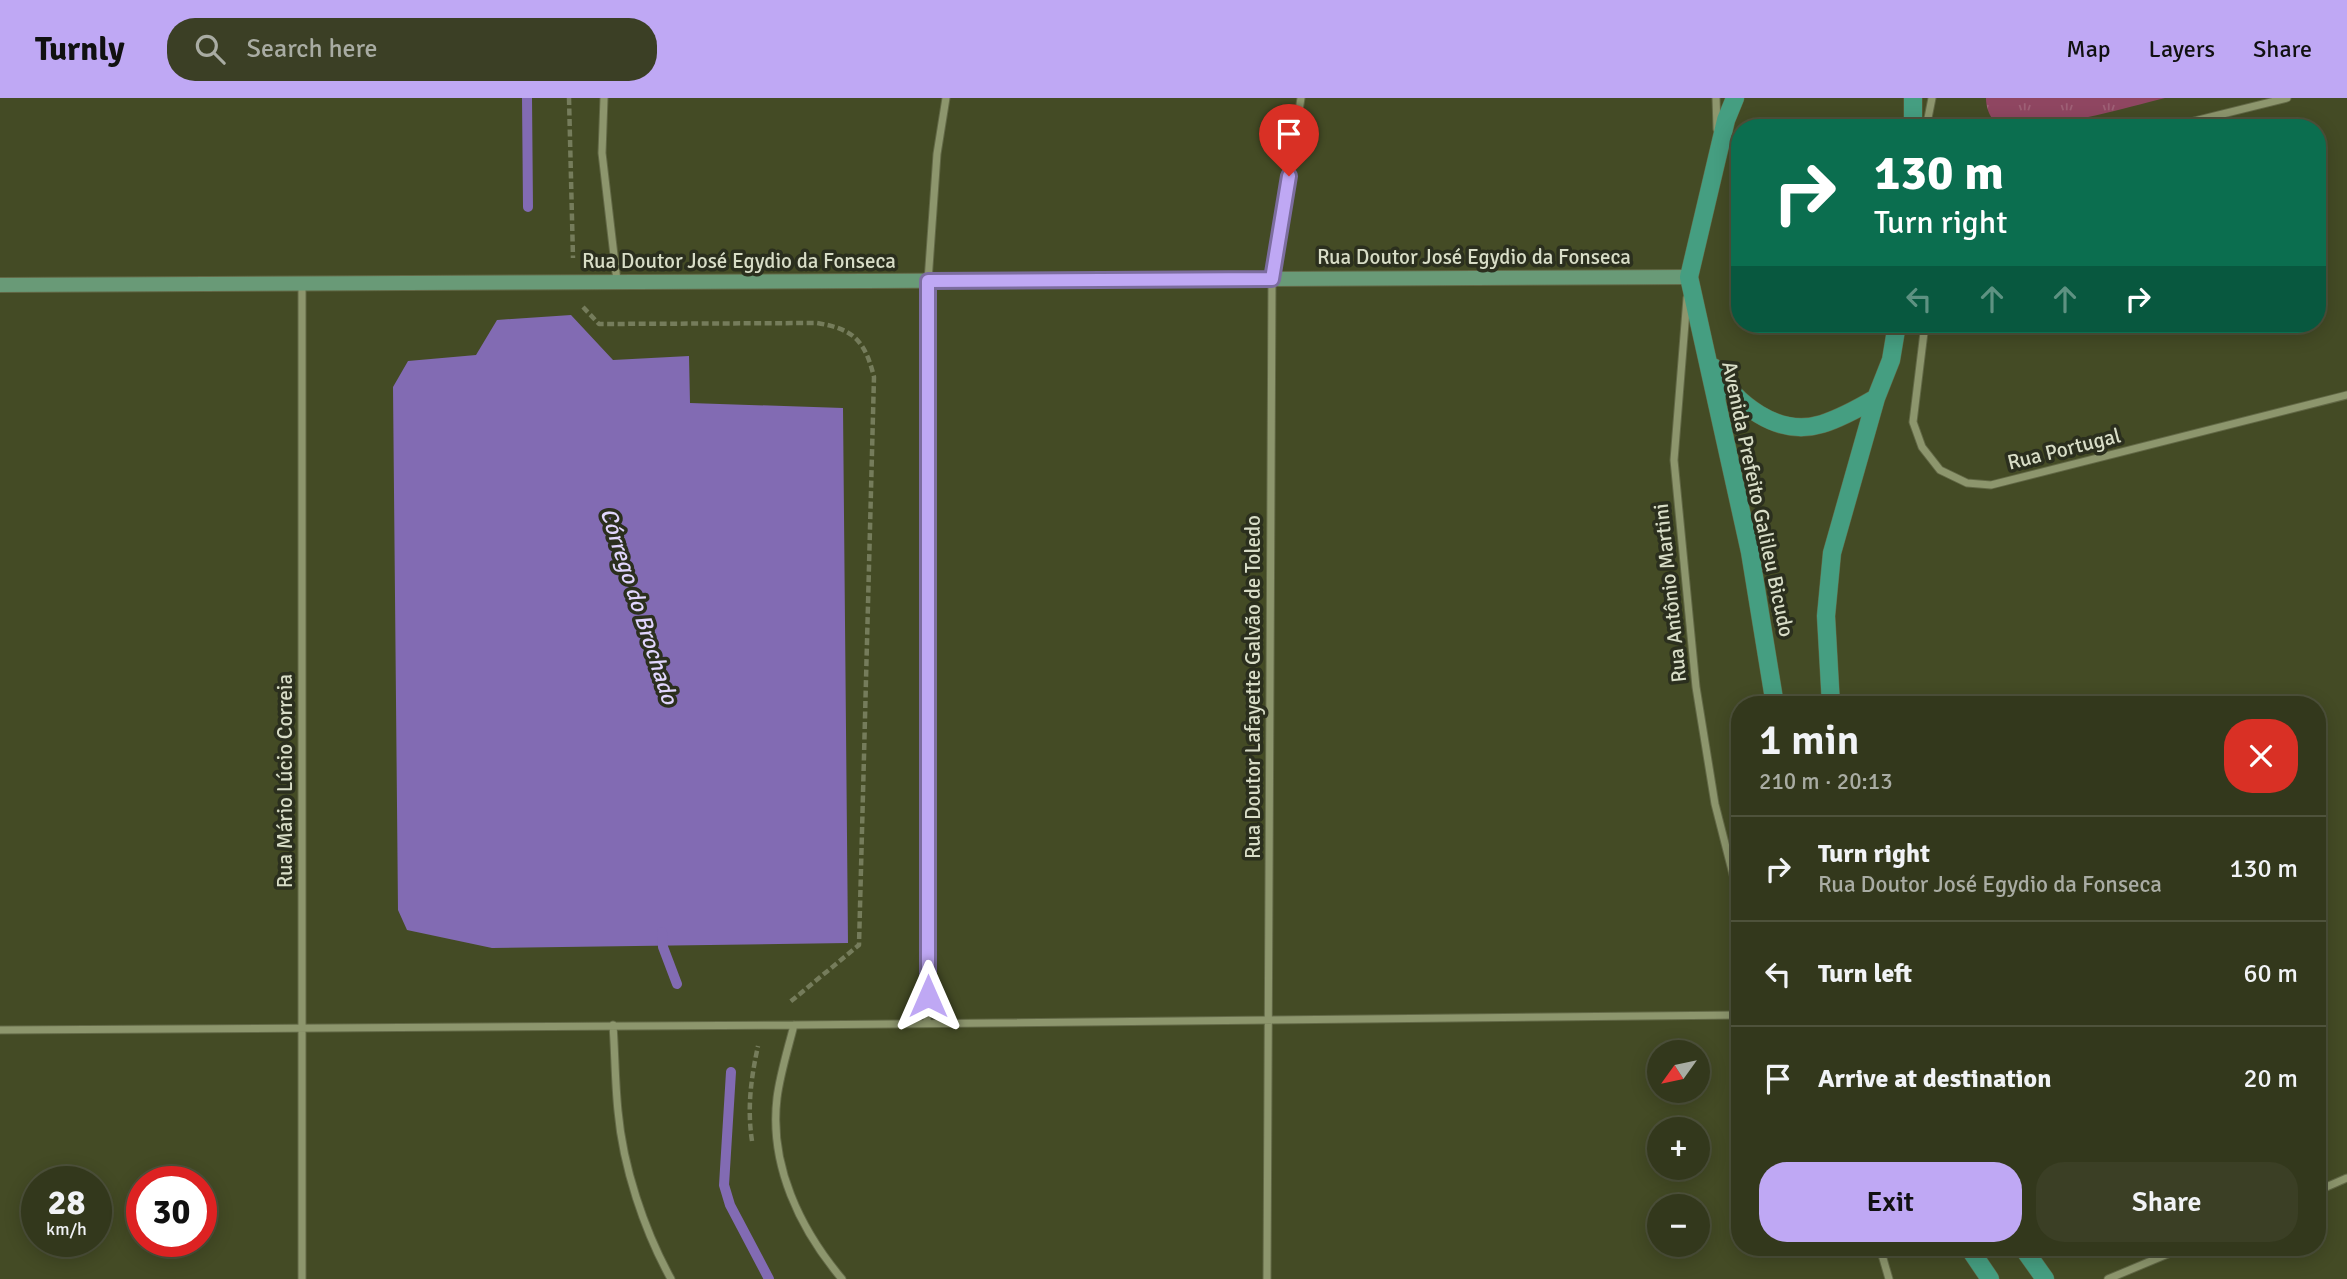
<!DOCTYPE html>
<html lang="en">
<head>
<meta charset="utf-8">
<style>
	:root { --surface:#33381c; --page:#3b3f25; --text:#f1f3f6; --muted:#a9aca3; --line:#4e523b; --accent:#bfa8f4 }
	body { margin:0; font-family:Signika,sans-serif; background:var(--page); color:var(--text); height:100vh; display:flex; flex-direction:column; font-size:26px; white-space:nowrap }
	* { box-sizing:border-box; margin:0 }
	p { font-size:23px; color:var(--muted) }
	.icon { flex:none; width:38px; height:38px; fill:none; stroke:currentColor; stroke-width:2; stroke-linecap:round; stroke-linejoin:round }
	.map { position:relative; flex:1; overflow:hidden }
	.drawer { position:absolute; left:1731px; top:598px; width:595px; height:560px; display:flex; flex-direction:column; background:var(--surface); border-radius:28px; box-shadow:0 4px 18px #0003,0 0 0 2px var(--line) }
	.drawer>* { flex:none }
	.top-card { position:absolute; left:1731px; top:21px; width:595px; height:214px; border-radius:28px; box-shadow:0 4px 18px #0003,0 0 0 2px var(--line); background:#0b6e4f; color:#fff; overflow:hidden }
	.needle { width:46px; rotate:237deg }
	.controls { position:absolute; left:1647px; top:942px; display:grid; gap:14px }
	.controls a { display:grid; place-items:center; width:63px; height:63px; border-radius:50%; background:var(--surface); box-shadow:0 4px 18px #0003,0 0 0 2px var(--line); font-size:35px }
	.speed { position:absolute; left:21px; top:1068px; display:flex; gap:14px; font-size:35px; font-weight:700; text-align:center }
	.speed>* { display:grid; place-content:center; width:91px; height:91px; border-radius:50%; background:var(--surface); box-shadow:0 4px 18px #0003,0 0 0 2px var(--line); line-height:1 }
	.speed small { font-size:18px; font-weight:400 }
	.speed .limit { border:10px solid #d22; background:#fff; color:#111 }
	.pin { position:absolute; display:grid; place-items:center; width:60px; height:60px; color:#fff; margin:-72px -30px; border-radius:50% 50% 50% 0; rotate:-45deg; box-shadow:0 0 7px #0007 }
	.pin .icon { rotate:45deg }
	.me { position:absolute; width:77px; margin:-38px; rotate:0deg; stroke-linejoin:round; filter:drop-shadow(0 0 5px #0008) }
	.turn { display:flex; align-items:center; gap:24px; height:147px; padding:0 28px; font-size:32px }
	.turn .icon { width:91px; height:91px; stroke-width:2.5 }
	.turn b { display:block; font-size:49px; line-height:60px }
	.lanes { display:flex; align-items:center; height:66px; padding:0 28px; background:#0003; justify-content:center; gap:35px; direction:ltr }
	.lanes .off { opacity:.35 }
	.round { display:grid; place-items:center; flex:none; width:74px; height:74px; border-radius:28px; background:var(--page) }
	.head { display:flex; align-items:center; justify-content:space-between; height:119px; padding:0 28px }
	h1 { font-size:42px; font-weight:600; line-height:52px }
	.action { display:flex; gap:14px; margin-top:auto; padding:14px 28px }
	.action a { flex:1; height:80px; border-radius:28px; background:var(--accent); color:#111; font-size:28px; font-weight:600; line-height:80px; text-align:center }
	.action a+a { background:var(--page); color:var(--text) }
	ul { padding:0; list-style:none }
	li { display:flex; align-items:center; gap:21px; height:105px; padding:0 28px; border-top:2px solid var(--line) }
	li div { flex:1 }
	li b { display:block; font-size:26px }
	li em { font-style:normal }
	header { display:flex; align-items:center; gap:42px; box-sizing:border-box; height:98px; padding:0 35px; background:var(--accent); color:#111 }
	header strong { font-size:33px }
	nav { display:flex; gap:38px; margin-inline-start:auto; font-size:24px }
	.search { width:490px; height:63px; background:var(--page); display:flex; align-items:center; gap:18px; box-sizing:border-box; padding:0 24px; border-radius:28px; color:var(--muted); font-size:26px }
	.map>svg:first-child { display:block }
</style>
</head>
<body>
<header>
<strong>Turnly</strong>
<div class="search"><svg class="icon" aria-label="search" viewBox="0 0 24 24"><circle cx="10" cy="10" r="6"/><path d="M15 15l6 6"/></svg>Search here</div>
<nav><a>Map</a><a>Layers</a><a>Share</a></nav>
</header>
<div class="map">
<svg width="2347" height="1181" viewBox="0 0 2347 1181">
	<defs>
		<pattern id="park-tufts" width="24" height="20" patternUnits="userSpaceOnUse" patternTransform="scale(1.75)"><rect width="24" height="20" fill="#8f4661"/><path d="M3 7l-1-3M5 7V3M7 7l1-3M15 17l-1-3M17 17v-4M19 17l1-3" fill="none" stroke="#9e6076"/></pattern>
	</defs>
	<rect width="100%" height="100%" fill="#444b25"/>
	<path fill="url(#park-tufts)" d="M 1986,0 L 2165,0 C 2134,8 2030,36 2005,30 C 1992,26 1986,12 1986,0 Z"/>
	<path fill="#826bb3" d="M 571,217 L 613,262 L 689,258 L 690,305 L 843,310 L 848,845 L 492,850 L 407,832 L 398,812 L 393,289 L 408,263 L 476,257 L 497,222 Z"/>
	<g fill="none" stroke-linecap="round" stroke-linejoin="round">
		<path stroke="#826bb3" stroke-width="10" d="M 527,0 L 528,109
			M 662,834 L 663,849 L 677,886
			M 731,974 L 724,1087 L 730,1107 L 769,1181"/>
		<defs>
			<path id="street" d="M 604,0 L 602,55 L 617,183
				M 1716,0 L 1717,31
				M 1926,30 L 1932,0
				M 2166,30 L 2287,0
				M 302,185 L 302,1181
				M 1687,200 L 1674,362 L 1696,589 L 1715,706 L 1740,804
				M 1925,226 L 1913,324 L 1922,349 L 1940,372 L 1967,385 L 1991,387 L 2347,297
				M 927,925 L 928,183 L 937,56 L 946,0
				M 613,927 C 615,955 615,984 618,1013 C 623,1069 644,1132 671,1181
				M 794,927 C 788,951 780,976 777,1000 C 769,1067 800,1131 842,1181
				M 0,932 L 794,927 L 1740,917
				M 2317,1093 L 2347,1080
				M 1880,1150 L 1889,1181
				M 1267,1181 L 1272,181 L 1301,0
				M 2108,1181 L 2182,1150"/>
			<path id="secondary" d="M 0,187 L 1689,179"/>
			<path id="primary" d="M 1735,0 L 1726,22 L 1689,179 L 1750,454 L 1775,607
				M 1913,0 L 1913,30
				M 1713,269 C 1735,305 1777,340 1822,326 C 1841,320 1859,310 1876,300
				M 1831,607 L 1826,518 L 1832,455 L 1876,300 L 1891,262 L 1897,226
				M 1969,1150 L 1990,1181
				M 2023,1150 L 2045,1181"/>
		</defs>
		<use href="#street" stroke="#626846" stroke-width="9"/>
		<use href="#secondary" stroke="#626846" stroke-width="16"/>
		<use href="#primary" stroke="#626846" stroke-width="19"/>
		<path stroke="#757c5b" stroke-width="4.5" stroke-dasharray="7 3.5" stroke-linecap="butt" d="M 569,0 L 573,160
			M 583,209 L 599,226 L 817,225 C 854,231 865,243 874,279 L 859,847 L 790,904
			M 752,1043 C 747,1010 751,980 758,948"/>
		<use href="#street" stroke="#8d966d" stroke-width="7"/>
		<use href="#secondary" stroke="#699a77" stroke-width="14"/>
		<use href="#primary" stroke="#459e81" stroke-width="18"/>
	</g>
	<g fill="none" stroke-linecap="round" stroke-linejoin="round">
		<defs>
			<path id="route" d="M 928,898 L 928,183 L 1272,181 L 1289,78"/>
		</defs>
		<use href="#route" stroke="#7c6d9f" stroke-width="18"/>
		<use href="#route" stroke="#bfa8f4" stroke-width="12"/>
	</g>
	<g text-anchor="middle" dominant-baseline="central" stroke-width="7" stroke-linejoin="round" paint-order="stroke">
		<g font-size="21" fill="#d8ddc7" stroke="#2b2f1e">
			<text x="1474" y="159">Rua Doutor José Egydio da Fonseca</text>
			<text x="739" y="163">Rua Doutor José Egydio da Fonseca</text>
			<text transform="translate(2064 351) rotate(-14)">Rua Portugal</text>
			<text transform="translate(1758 401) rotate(78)">Avenida Prefeito Galileu Bicudo</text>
			<text transform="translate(1670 495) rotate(-96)">Rua Antônio Martini</text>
			<text transform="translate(1253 589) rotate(-90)">Rua Doutor Lafayette Galvão de Toledo</text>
			<text transform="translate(285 683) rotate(-90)">Rua Mário Lúcio Correia</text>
		</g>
		<g font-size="23" font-style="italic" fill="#e1d6fe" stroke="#2b2f1e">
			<text transform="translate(639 508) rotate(72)">Córrego do Brochado</text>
		</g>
	</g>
</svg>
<div class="controls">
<a><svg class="needle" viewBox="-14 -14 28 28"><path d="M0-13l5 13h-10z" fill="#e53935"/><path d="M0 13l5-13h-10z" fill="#a9aca3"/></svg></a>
<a>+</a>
<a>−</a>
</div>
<div class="speed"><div>28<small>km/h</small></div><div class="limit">30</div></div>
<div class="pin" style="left:1289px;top:78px;background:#d93025"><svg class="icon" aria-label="arrive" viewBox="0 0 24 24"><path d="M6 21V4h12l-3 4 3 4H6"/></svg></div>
<svg class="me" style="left:928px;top:898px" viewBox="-20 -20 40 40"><path d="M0-17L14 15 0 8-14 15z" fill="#bfa8f4" stroke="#fff" stroke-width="4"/></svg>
<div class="top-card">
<div class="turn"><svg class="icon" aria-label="right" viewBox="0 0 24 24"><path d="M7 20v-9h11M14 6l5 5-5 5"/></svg><div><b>130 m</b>Turn right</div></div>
<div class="lanes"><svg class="icon off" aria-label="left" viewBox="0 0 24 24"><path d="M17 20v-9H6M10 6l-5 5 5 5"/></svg><svg class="icon off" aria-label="ahead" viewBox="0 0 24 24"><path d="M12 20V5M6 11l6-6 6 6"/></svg><svg class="icon off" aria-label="ahead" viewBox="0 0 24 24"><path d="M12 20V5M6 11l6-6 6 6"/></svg><svg class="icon" aria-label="right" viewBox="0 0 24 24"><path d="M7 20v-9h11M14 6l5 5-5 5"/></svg></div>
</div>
<section class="drawer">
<div class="head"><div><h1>1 min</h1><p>210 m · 20:13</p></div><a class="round" style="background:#d93025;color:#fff"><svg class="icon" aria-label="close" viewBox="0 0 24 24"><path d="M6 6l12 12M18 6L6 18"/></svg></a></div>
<ul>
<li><svg class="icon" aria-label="right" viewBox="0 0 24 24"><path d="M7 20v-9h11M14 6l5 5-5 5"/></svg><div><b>Turn right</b><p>Rua Doutor José Egydio da Fonseca</p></div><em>130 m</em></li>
<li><svg class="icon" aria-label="left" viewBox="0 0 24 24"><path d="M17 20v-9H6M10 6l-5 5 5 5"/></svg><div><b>Turn left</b></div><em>60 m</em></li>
<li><svg class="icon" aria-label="arrive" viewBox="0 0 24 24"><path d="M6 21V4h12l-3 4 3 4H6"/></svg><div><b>Arrive at destination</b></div><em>20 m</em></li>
</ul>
<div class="action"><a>Exit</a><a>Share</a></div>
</section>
</div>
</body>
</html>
